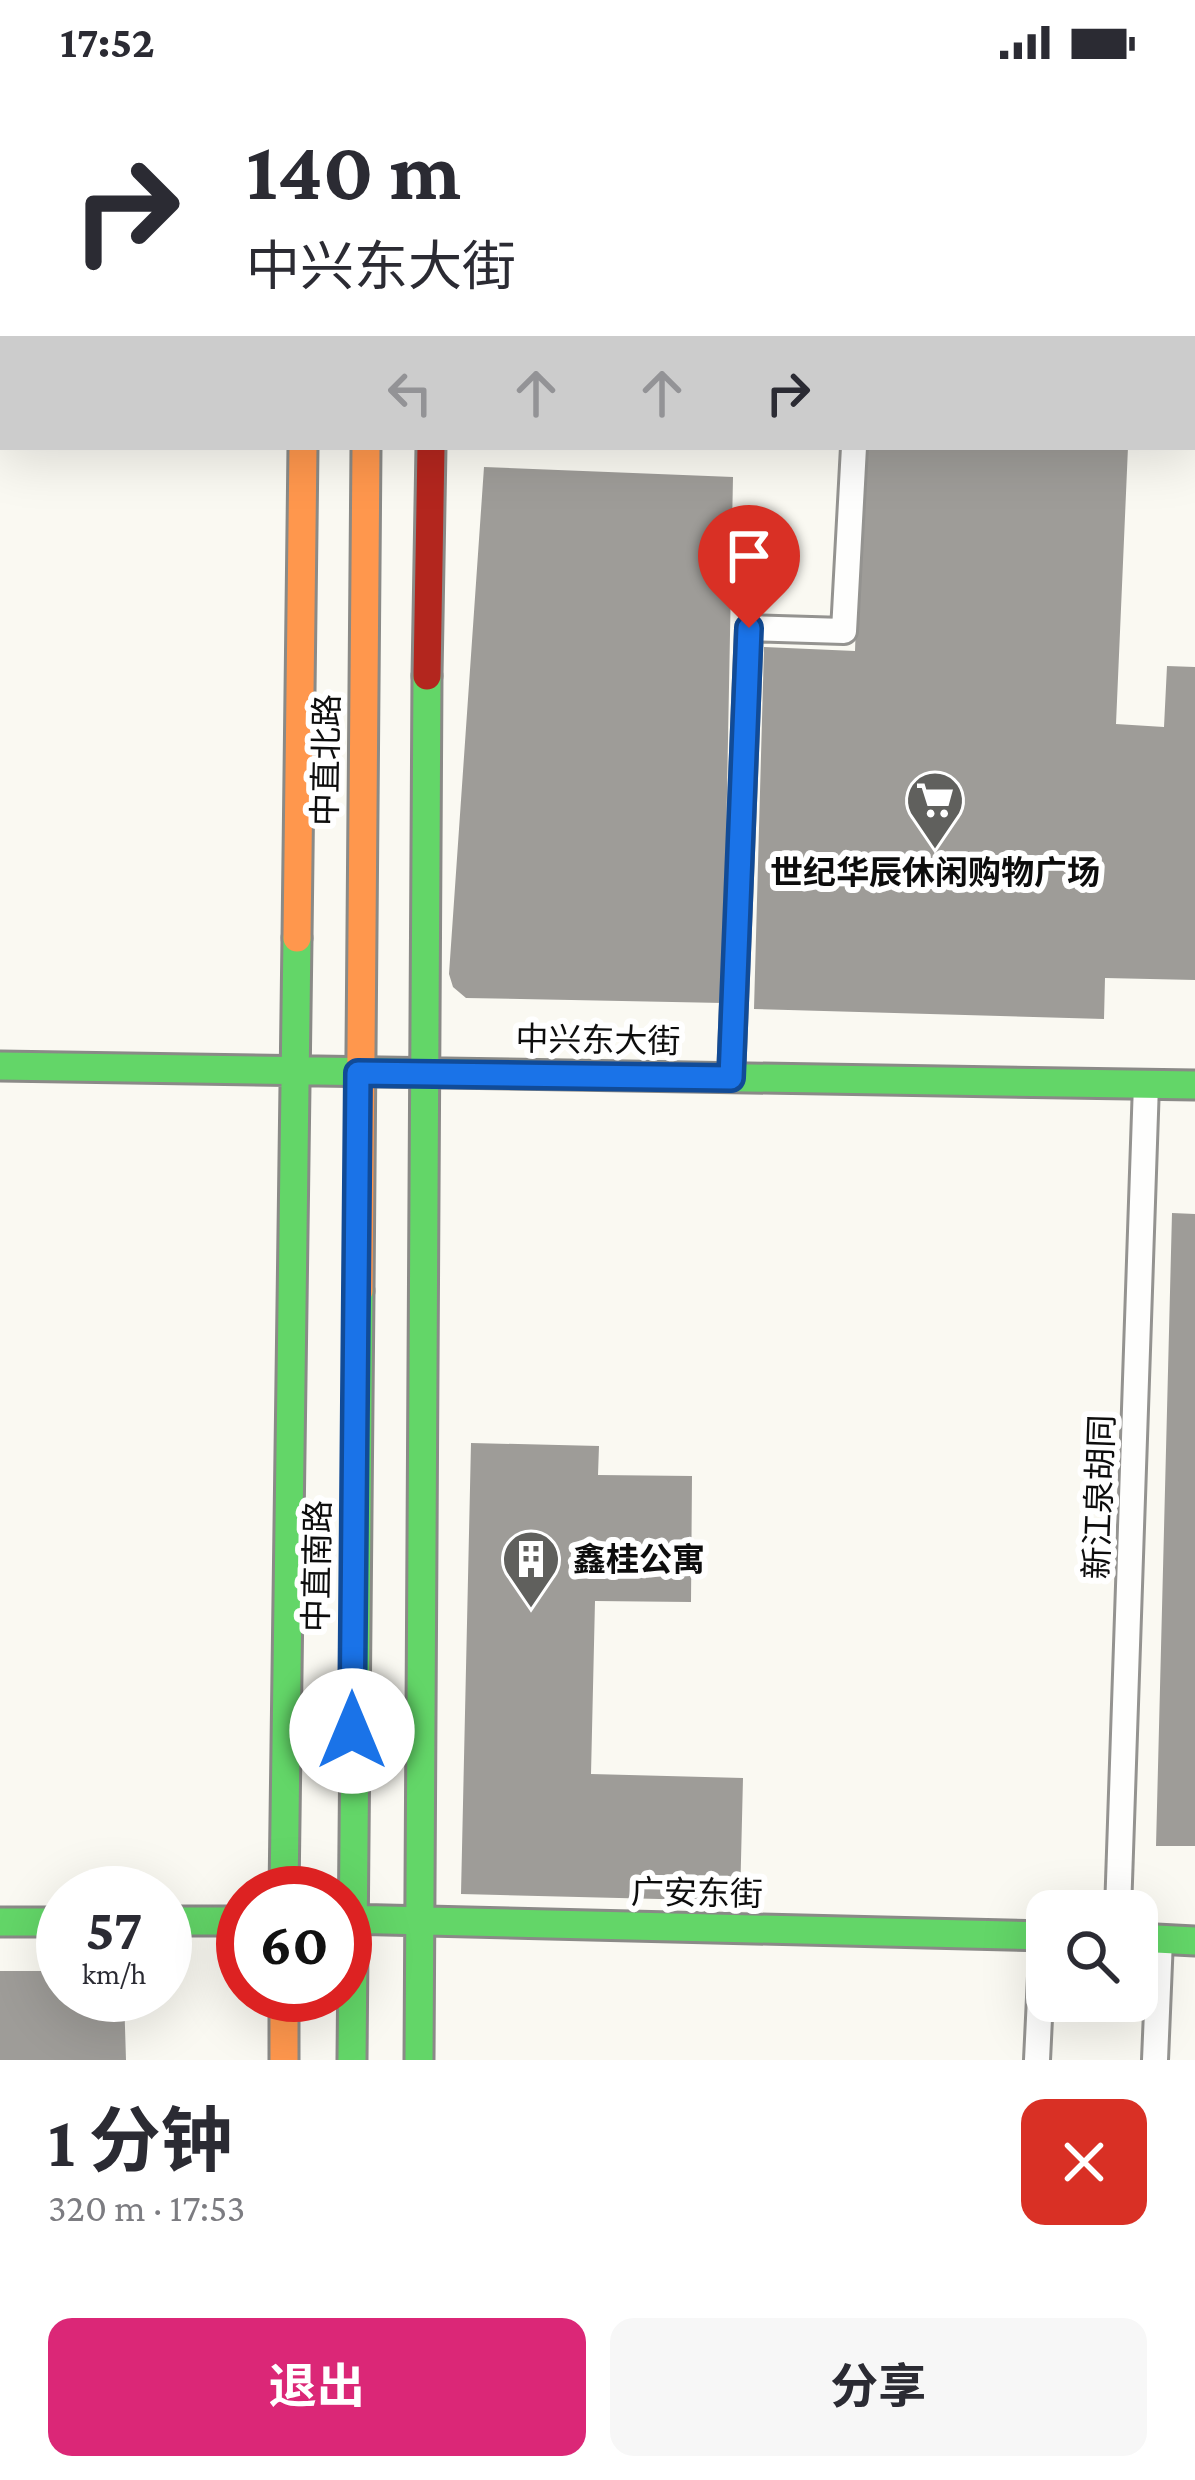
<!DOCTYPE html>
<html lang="zh">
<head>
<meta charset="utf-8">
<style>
	:root { --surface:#fff; --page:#f7f7f7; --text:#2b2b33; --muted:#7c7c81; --accent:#db2777 }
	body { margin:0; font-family:"Crimson Pro","Noto Sans SC",serif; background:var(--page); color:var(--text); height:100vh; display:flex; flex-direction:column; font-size:45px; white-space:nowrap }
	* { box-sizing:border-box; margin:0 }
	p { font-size:39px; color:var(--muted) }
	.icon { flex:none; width:66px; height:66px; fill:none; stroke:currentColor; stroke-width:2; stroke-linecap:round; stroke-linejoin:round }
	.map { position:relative; height:1976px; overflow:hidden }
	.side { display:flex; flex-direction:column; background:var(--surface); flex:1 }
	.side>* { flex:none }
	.guide { position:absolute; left:0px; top:0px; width:1197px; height:366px; box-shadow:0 12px 48px #0002; background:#fff; color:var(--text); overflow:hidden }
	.buttons { position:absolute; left:1026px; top:1806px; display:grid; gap:24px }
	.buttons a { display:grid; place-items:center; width:132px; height:132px; border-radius:24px; background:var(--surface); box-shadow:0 12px 48px #0002; font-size:60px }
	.speed { position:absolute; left:36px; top:1782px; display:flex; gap:24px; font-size:60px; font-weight:700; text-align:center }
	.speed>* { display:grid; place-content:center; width:156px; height:156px; border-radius:50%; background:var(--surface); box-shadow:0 12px 48px #0002; line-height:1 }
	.speed small { font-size:30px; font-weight:400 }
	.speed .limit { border:18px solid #d22; background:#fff; color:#111 }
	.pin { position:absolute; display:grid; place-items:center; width:102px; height:102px; color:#fff; margin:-123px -51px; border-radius:50% 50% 50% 0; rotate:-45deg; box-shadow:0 0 12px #0007 }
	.pin .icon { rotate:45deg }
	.me { position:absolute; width:132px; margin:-66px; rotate:0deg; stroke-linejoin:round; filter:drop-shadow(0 0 9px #0008) }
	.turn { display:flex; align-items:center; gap:42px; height:252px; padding:0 48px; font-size:54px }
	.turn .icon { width:156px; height:156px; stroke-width:2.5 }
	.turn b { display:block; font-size:84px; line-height:102px }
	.lanes { display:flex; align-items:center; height:114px; padding:0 48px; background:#0003; justify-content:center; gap:60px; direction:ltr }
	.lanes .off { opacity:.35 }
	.round { display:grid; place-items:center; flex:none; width:126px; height:126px; border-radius:24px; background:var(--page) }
	.summary { display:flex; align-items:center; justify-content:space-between; height:204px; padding:0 48px }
	h1 { font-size:72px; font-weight:700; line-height:90px }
	.button { display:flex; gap:24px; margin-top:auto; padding:24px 48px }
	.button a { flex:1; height:138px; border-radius:24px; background:var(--accent); color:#fff; font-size:48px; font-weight:700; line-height:138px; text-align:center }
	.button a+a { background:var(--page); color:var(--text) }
	.status { display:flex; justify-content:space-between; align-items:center; height:84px; padding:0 60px; background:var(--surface); direction:ltr }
	.status svg { height:33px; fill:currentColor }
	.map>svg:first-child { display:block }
</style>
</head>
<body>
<div class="status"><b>17:52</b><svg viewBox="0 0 49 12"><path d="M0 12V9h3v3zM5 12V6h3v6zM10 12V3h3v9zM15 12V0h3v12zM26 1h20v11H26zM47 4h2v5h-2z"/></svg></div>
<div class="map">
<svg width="1195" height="1976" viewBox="0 0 1195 1976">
	<rect width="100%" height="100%" fill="#faf9f2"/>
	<path fill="#9e9c98" d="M 862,363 L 1128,363 L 1116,640 L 1164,643 L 1167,582 L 1195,583 L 1195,896 L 1105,894 L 1104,935 L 754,925 L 764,563 L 855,567 Z
		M 484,383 L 733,393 L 723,919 L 466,914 L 453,903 L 449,890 Z
		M 1172,1129 L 1195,1130 L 1195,1762 L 1156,1762 Z
		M 471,1359 L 599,1362 L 598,1391 L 692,1392 L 691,1518 L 595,1517 L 591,1690 L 743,1694 L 740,1817 L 461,1810 Z
		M 0,1887 L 63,1887 L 63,1911 L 124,1911 L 126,1976 L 0,1976 Z"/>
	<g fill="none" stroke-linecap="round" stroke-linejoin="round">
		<defs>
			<path id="street" d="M 864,3 L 864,0
				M 731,994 L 749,544 L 844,547 L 854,363
				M 1118,1827 L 1146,1000
				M 1037,1976 L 1043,1851
				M 1155,1976 L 1160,1855"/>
			<path id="fast" d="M 308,0 L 308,3
				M 436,0 L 436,3
				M 0,982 L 1195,1001
				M 284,1809 L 297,854
				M 345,1835 L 1047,1852
				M 165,1837 L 243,1837
				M 0,1838 L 63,1838
				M 1137,1854 L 1195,1857
				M 352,1976 L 359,1207
				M 419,1976 L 427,592"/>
			<path id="slow" d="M 297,854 L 303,363
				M 359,1207 L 366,363
				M 284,1911 L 284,1976"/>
			<path id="jam" d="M 371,0 L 371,3
				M 427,592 L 431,363"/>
		</defs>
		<use href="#street" stroke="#949390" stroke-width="30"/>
		<use href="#fast" stroke="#8a8a87" stroke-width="33"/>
		<use href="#slow" stroke="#8a8a87" stroke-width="33"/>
		<use href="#jam" stroke="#8a8a87" stroke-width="33"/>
		<use href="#street" stroke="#fefefd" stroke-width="24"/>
		<use href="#fast" stroke="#63d668" stroke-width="27"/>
		<use href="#slow" stroke="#ff974d" stroke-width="27"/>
		<use href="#jam" stroke="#b3261e" stroke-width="27"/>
	</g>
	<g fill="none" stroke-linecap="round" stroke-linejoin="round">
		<defs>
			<path id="route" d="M 352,1647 L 358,989 L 731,994 L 749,544"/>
		</defs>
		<use href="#route" stroke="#114b97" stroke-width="30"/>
		<use href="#route" stroke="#1a73e8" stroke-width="21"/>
	</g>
	<defs>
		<symbol id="supermarket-pin" viewBox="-11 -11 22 30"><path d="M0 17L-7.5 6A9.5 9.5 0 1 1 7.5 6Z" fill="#60605d" stroke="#fff"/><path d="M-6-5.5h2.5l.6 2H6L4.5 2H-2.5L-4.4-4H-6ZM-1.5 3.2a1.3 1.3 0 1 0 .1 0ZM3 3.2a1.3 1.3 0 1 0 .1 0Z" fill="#fff"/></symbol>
		<symbol id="building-pin" viewBox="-11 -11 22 30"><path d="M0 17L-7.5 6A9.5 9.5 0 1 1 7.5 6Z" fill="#60605d" stroke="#fff"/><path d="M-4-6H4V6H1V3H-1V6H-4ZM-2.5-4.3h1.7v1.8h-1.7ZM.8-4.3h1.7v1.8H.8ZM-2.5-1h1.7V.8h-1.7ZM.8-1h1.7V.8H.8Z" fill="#fff"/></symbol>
	</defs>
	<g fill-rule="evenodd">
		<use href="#supermarket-pin" x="902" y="683" width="66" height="90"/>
		<use href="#building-pin" x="498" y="1442" width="66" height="90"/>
	</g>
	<g text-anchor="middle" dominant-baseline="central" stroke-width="12" stroke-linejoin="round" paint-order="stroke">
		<g font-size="33" fill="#0d0d0d" stroke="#fff">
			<text transform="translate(326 676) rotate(-89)">中直北路</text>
			<text transform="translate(598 956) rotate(1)">中兴东大街</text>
			<text transform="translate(1099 1413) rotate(-88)">新江泉胡同</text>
			<text transform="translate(317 1482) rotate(-89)">中直南路</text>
			<text transform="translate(697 1809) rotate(1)">广安东街</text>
		</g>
		<g font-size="33" font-weight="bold" fill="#0d0d0d" stroke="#fff">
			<text x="935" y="788">世纪华辰休闲购物广场</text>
			<text x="573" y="1475" text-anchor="start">鑫桂公寓</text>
		</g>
	</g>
</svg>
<div class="buttons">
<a><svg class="icon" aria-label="search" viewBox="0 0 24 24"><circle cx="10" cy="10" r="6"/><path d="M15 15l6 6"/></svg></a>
</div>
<div class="speed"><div>57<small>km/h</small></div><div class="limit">60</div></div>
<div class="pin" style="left:749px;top:544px;background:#d93025"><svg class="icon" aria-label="arrive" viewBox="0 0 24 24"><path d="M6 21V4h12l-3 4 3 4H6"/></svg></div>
<svg class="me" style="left:352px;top:1647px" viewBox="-20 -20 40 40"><circle r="19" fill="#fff"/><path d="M0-13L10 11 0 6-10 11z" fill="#1a73e8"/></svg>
<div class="guide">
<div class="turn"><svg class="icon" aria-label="right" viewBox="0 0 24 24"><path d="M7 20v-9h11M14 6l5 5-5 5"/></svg><div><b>140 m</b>中兴东大街</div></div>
<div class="lanes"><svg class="icon off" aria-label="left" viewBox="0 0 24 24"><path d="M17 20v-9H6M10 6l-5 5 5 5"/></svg><svg class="icon off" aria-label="ahead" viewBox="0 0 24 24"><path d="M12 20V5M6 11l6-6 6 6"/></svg><svg class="icon off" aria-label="ahead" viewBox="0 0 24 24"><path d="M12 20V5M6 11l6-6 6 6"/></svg><svg class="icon" aria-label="right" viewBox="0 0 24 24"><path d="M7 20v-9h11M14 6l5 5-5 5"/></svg></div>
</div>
</div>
<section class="side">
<div class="summary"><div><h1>1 分钟</h1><p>320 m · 17:53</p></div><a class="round" style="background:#d93025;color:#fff"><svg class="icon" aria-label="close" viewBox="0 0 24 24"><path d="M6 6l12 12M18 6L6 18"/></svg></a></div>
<div class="button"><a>退出</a><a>分享</a></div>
</section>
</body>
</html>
